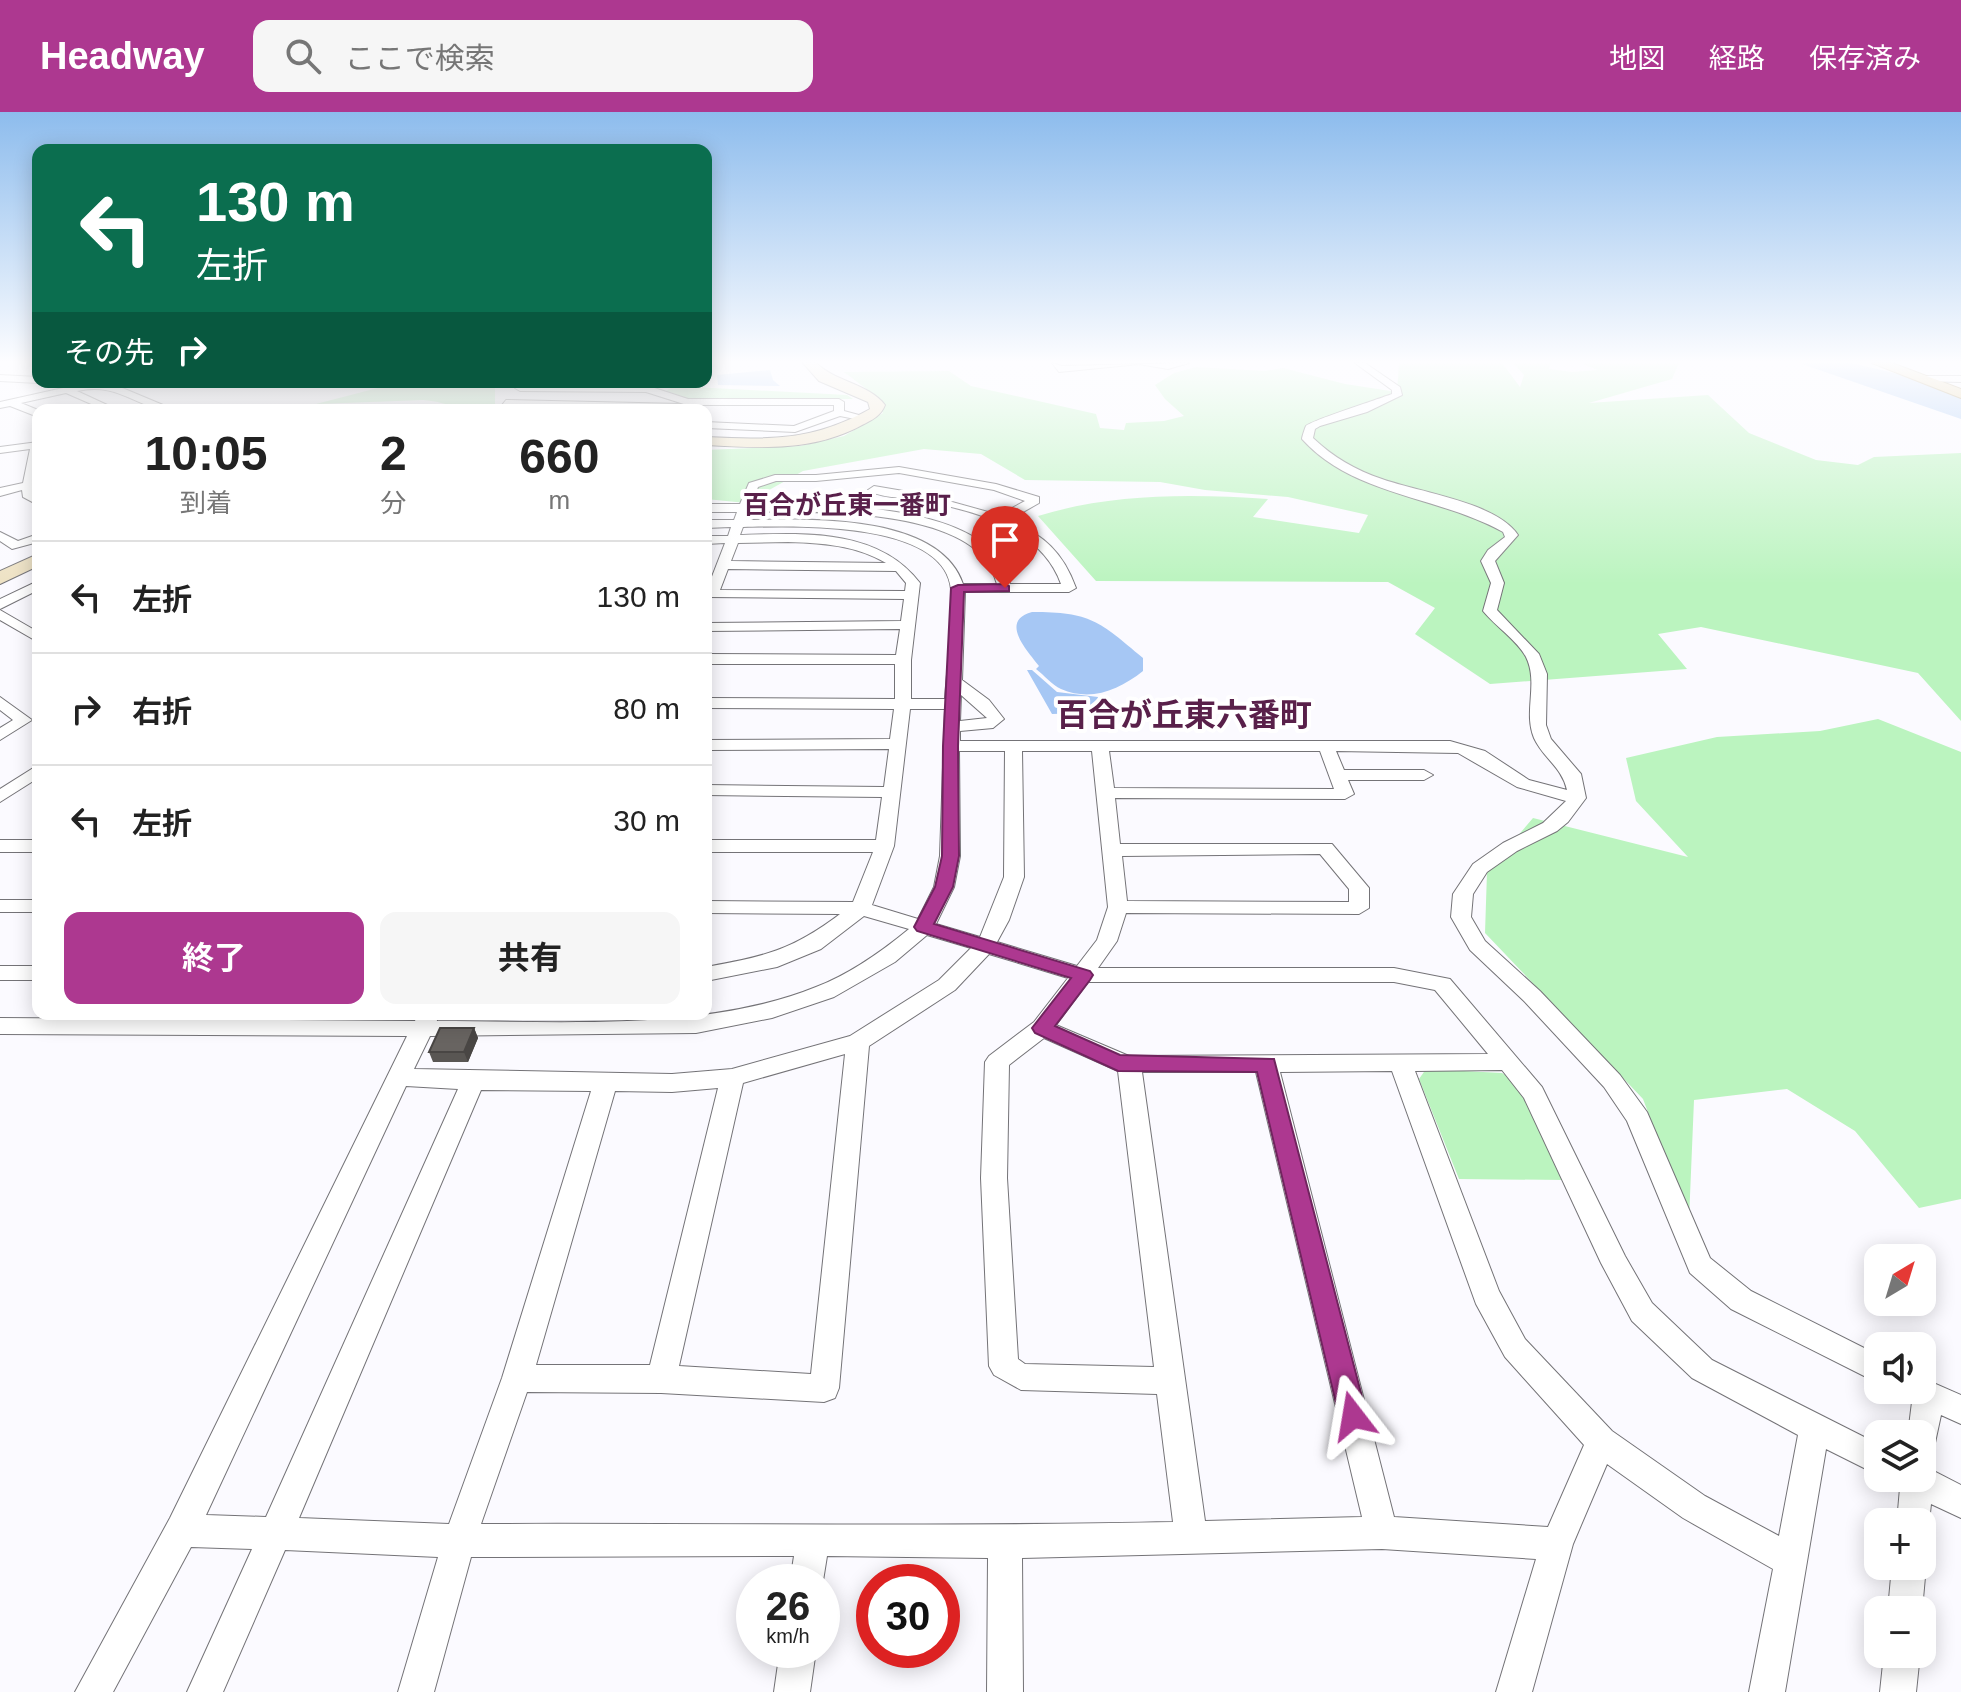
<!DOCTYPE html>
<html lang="ja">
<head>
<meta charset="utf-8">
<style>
	:root { --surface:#fff; --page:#f6f6f6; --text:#222; --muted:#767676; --line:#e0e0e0; --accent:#ad3890 }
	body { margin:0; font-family:Arial,"Noto Sans JP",sans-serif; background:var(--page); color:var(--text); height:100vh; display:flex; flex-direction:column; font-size:30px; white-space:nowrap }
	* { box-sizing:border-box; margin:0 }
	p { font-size:26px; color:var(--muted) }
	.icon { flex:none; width:44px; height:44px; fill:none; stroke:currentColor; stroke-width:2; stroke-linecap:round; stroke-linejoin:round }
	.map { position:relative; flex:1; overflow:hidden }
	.side { position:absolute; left:32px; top:292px; width:680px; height:616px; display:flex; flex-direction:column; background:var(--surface); border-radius:16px; box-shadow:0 4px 20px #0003 }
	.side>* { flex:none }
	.banner { position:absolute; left:32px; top:32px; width:680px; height:244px; border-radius:16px; box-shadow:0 4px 20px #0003; background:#0b6e4f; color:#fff; overflow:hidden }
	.needle { width:52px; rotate:38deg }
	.controls { position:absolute; left:1864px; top:1132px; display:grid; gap:16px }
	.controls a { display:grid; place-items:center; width:72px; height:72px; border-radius:16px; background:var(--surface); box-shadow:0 4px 20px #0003; font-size:40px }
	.speed { position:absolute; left:736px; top:1452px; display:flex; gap:16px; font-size:40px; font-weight:700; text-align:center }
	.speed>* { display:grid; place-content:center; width:104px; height:104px; border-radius:50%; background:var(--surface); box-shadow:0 4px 20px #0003; line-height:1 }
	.speed small { font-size:20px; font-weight:400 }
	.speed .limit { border:12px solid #d22; background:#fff; color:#111 }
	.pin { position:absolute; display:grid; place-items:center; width:68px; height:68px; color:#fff; margin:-82px -34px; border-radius:50% 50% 50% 0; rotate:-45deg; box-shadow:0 0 8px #0007 }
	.pin .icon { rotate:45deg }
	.me { position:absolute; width:88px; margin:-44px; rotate:346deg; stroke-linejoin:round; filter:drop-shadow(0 0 6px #0008) }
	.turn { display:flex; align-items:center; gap:28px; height:168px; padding:0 32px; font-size:36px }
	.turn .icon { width:104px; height:104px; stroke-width:2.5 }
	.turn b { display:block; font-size:56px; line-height:68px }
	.then { display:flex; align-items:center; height:76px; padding:0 32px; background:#0003; gap:16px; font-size:30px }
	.eta { display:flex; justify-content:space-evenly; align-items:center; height:136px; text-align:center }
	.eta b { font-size:48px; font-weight:700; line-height:56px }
	.action { display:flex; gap:16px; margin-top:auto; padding:16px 32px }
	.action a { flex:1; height:92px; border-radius:16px; background:var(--accent); color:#fff; font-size:32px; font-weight:700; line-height:92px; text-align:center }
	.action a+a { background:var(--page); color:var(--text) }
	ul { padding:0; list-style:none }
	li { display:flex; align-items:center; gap:24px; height:112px; padding:0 32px; border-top:2px solid var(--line) }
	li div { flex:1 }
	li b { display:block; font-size:30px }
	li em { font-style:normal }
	header { display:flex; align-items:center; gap:48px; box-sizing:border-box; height:112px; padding:0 40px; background:var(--accent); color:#fff }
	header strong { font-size:38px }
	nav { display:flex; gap:44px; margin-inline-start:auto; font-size:28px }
	.search { width:560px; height:72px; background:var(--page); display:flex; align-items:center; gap:20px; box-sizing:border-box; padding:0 28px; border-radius:16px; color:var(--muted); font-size:30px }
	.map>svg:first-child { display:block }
</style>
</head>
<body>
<header>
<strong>Headway</strong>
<div class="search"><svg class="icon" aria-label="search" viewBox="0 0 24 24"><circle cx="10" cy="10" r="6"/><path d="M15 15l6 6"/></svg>ここで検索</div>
<nav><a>地図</a><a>経路</a><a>保存済み</a></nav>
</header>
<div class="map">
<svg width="1961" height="1580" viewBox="0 0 1961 1580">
	<rect width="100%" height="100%" fill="#fbfaff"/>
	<path fill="#bbf4bf" d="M 1399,251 L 1502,251 L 1520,275 L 1524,263 L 1513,251 L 1551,251 L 1549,257 L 1572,260 L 1598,258 L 1580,251 L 1679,251 L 1672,267 L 1589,291 L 1708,283 L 1749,321 L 1816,348 L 1858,353 L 1874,345 L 1961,341 L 1961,609 L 1918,561 L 1701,515 L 1658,522 L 1687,557 L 1490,572 L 1415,522 L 1435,496 L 1388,470 L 1096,469 L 1038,404 C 1113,381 1191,382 1268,387 L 1253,405 L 1359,421 L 1368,403 L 1288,385 L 1205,378 L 1160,370 L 1025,368 L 981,342 L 924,337 L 803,359 L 746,391 L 706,387 L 706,338 L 800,334 L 844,324 L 883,301 L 873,282 L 844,260 L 949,259 L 971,274 L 1096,302 L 1100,316 L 1124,318 L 1126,311 L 1164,309 L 1184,304 L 1165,287 L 1155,273 L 1174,261 L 1196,255 L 1265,259 L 1283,256 L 1345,272 L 1397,280 Z
		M 401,270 L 495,270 L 495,294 C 469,305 448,289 423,288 L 316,292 Z
		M 674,274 L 847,283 L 853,287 L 693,288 L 666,279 Z
		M 1878,607 L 1961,640 L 1961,1087 L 1919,1096 L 1855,1019 L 1787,977 L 1694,988 L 1689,1108 L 1643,987 L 1485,821 L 1487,760 L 1533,706 L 1688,745 L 1636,689 L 1626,646 L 1717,625 L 1820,619 Z
		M 1426,957 L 1502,961 L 1519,972 L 1565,1068 L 1459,1067 L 1419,967 Z"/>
	<path fill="#a6c7f4" d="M 1799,251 L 1852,251 L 1902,263 L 1961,286 L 1961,307 Z
		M 770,258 L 773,268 L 780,274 L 718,273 L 717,263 Z
		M 1032,500 C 1091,500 1099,509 1143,546 L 1143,559 C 1119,578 1091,590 1061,577 C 1052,573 1044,563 1036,557 L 1039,554 C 1027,538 999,509 1032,500 Z
		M 1027,558 L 1032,558 L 1057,580 L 1098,585 L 1100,593 L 1119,600 L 1052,602 Z"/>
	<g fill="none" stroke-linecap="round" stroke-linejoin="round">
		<defs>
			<path id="street" d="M 1052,251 L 1062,254 L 1189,251 L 1168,257 L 1139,252 L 1059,260 Z
				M 1355,251 L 1365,251 L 1400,275 L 1402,283 L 1367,300 L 1320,314 L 1315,317 L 1313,326 C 1333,345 1355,358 1382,367 C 1418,380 1496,390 1518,423 L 1495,449 L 1504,471 L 1497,498 L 1539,542 L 1547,562 L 1546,613 L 1551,627 L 1581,662 L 1586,686 L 1568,710 L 1557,719 L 1517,739 L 1487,760 L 1473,782 L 1471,805 L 1485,829 L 1540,879 L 1620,963 L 1647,1000 L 1710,1146 L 1751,1179 L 1878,1243 L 1878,1271 L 1731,1197 L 1690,1161 L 1627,1009 L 1604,975 L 1524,889 L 1470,838 L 1451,805 L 1453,782 L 1473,752 L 1503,731 L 1543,711 L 1566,689 L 1517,675 L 1458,641 L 1336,639 L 1344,658 L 1424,658 L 1433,663 L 1424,668 L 1348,668 L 1354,682 L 1345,687 L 1115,686 L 1120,732 L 1332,732 L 1369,776 L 1369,796 L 1359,802 L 1126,801 L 1117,829 L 1098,856 L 1394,856 L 1450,867 L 1542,975 L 1625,1144 L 1652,1191 L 1712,1248 L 1878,1332 L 1878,1363 L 1826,1337 L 1785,1580 L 1749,1580 L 1773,1457 L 1683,1406 L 1607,1352 L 1573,1432 L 1532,1580 L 1496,1580 L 1536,1447 L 1382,1437 L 1022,1446 L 1023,1580 L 987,1580 L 988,1446 L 827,1444 L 822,1475 L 822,1470 L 790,1470 L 794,1444 L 471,1445 L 434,1580 L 398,1580 L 438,1445 L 285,1438 L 223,1580 L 187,1580 L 252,1437 L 191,1435 L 113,1580 L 75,1580 L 170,1406 L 407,924 L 0,922 L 0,906 L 415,909 L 418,902 L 436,902 L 437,909 C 555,909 706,920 816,875 C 850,862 881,840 909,817 L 864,804 L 821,837 L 777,855 L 706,869 L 706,855 C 765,844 791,839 840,802 L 706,801 L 706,789 L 853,790 L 873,740 L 706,740 L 706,728 L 876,728 L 882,685 L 706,683 L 706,673 L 884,675 L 889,637 L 706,638 L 706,628 L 890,627 L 894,597 L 706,596 L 706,586 L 895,587 L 895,552 L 706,552 L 706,542 L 896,543 L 900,517 L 706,519 L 706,511 L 901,509 L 904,487 L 707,485 L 706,480 L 725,431 L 706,432 L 706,424 L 728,424 L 731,415 L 706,416 L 706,408 L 734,408 L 737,400 L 706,400 L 706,392 L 740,392 L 749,371 L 775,363 L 816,363 L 899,355 L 996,372 L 1039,385 L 1039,391 L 1009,408 C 1044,423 1063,440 1076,476 L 1069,480 L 965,480 L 962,568 L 989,588 L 1004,607 L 993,616 L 960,619 L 960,629 L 1450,629 L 1485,639 L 1529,668 L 1567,678 C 1562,655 1543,646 1534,626 C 1523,600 1539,571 1526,545 C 1517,528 1495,514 1483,499 L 1491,471 L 1481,449 L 1488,438 L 1505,425 L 1503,420 C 1439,384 1353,384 1302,327 C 1302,325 1305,316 1306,314 C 1310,309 1379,287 1392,282 L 1392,278 ZM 899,361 L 994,378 L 1025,389 L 999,403 L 927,383 L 874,374 L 868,378 C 880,386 902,385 917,388 C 970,397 1041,415 1061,472 L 1010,472 C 1007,462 1004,452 997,444 C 951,390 817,392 752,392 L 758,375 L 776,369 L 816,369 ZM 749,400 C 810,399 946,396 987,449 C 992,455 994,464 997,472 L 963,472 C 939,401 807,407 746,408 ZM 743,415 C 793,414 944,408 951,477 C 954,508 947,555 945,587 L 911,587 L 911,548 L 920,471 C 878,416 804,421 740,423 ZM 788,430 C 822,431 855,433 886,451 L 731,449 L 738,431 ZM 728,457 L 896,459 L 906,471 L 905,479 L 720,478 ZM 961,583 L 987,606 L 960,609 ZM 910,597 L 945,597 L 940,744 L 934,775 L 918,807 L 872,793 L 894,734 ZM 959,639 L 1005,639 L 1004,765 L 980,825 L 936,812 L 954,775 L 960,744 ZM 1022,639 L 1092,639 L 1108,795 L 1097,828 L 1077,854 L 997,830 L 1009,808 L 1024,765 ZM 1109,639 L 1320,639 L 1334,677 L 1114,676 ZM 1320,742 L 1349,777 L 1349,790 L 1127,789 L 1122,744 ZM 927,823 L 971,836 L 939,868 L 850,924 L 732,957 L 672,962 L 414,957 L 430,924 L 696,921 L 772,906 L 834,885 L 895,850 ZM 989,842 L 1068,866 L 1034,910 L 989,944 L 985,950 L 981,1066 L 989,1254 L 994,1263 L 1021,1278 L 1157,1282 L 1173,1410 C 942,1415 712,1411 481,1412 L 527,1280 L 661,1281 L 824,1290 L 835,1286 L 839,1276 L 869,934 L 955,878 ZM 1088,870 L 1394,870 L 1435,878 L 1488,942 L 1129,944 L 1056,913 ZM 1044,926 L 1118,959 L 1154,1255 L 1025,1252 L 1018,1247 L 1007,1066 L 1009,953 ZM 845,942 L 811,1262 L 679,1254 L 743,971 ZM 1502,958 L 1524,986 L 1601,1151 L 1632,1209 L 1692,1266 L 1798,1323 L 1779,1424 L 1705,1384 L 1612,1319 L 1525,1227 L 1499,1179 L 1415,959 ZM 1392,959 L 1476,1192 L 1505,1245 L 1584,1333 L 1548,1415 L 1394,1405 L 1280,960 ZM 1142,960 L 1256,960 L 1362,1405 L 1205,1409 ZM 406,974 L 458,977 L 266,1405 L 206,1403 ZM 718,976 L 650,1253 L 536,1253 L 615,979 L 672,980 ZM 481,978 L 591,979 L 502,1266 L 449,1412 L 299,1406 Z
				M 0,263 L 38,265 L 38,270 L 41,270 L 38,271 L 0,269 Z
				M 1921,264 L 1961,264 L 1961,270 L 1918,269 Z
				M 90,270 L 108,270 L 175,298 C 135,298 120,269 77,279 L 118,298 L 105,298 L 66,281 L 21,291 L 38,298 L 38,305 L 10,294 L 0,296 L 0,290 Z
				M 621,270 L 636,270 L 688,287 L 839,287 L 844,290 L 844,299 L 870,306 L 865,309 L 840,304 L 795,320 L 706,316 L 706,310 L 794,314 L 834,299 L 834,293 L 687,293 L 646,280 L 520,279 L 515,276 L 520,273 L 634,276 Z
				M 506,288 L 682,292 L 687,295 L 682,298 L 502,293 Z
				M 356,295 L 412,295 L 417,298 L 351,298 Z
				M 38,330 L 35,368 L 38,368 L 38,374 L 34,375 L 33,382 L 38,384 L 38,393 L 23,385 L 22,378 L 0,384 L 0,376 L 23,371 L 30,337 L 0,341 L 0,335 Z
				M 0,420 L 18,429 L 38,422 L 38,430 L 12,437 L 0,429 Z
				M 38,469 L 38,478 L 0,497 L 0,487 Z
				M 0,498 L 38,520 L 38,530 L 0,508 Z
				M 0,585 L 32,608 L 0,628 L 0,616 L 13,608 L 0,598 Z
				M 38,653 L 38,666 L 0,690 L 0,677 Z
				M 0,728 L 38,728 L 38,740 L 0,740 Z
				M 0,788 L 38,788 L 38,800 L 0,800 Z
				M 0,854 L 38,854 L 38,868 L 0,868 Z
				M 1922,1266 L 1961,1283 L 1961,1312 L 1941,1303 L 1933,1340 L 1922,1345 L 1922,1322 L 1908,1322 L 1912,1290 L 1903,1278 L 1922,1278 Z
				M 1922,1353 L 1961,1373 L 1961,1406 L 1931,1392 L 1929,1410 L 1922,1423 L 1922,1410 L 1897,1410 L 1900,1376 L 1896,1366 L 1922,1366 Z
				M 1922,1445 L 1926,1454 L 1922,1498 L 1888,1498 L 1892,1454 L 1922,1454 Z
				M 780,1538 L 816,1538 L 810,1580 L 774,1580 Z
				M 1884,1542 L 1920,1542 L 1916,1580 L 1880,1580 Z"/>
			<path id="secondary" d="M 803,251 L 816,251 C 836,270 869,272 885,293 C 881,304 872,308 862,313 C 813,340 759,336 706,333 L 706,325 C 770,328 813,329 870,297 L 868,290 L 819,269 Z
				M 38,442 L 38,454 L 0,472 L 0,459 Z"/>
			<path id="primary" d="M 1872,251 L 1892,251 L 1961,277 L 1961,286 Z"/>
		</defs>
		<use href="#street" stroke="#747377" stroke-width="2"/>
		<use href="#secondary" stroke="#747377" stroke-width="2"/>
		<use href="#primary" stroke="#876a2a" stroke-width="2"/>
		<use href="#street" fill="#fff" fill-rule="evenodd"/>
		<use href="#secondary" fill="#eee2c4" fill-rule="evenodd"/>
		<use href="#primary" fill="#dec488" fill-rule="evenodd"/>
	</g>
	<path fill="#595653" d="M 474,916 L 478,926 L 468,950 L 433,950 L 429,940 Z"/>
	<path fill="#494644" d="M 474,916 L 478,926 L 468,950 L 464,940 Z"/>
	<path fill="#686461" stroke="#494644" stroke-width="2" d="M 440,916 L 474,916 L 464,940 L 429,940 Z"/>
	<linearGradient id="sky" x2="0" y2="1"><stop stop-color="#8dbced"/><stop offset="0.53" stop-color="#fdfdff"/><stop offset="1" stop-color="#fdfdff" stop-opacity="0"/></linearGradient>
	<rect width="1961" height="472" fill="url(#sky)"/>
	<path fill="#ad3890" stroke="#70245e" stroke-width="2" d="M 1005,472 L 1009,474 L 1009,479 L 964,480 L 958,634 L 959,744 L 953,775 L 934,812 L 1090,859 L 1093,863 L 1090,868 L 1055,914 L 1120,943 L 1274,947 L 1367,1304 L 1363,1313 L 1353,1317 L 1343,1313 L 1339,1304 L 1257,960 L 1118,959 L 1035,921 L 1032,916 L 1071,866 L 917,819 L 914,815 L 935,775 L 942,744 L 943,634 L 951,476 L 958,473 Z"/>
	<g text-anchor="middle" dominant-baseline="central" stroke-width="8" stroke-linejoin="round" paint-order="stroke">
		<g font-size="26" font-weight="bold" fill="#59204a" stroke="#fff">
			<text x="847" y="393">百合が丘東一番町</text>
		</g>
		<g font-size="32" font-weight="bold" fill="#59204a" stroke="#fff">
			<text x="1184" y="603">百合が丘東六番町</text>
		</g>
	</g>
</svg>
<div class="controls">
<a><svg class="needle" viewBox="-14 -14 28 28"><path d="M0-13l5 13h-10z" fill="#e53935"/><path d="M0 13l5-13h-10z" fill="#767676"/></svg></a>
<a><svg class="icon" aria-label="sound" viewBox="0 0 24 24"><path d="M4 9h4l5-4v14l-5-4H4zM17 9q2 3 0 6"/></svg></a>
<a><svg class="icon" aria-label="layers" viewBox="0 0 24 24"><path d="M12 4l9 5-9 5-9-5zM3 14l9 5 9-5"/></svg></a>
<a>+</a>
<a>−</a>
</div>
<div class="speed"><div>26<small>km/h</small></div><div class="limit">30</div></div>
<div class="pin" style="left:1005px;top:476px;background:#d93025"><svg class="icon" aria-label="arrive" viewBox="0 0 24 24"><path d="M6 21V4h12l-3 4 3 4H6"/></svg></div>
<svg class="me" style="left:1353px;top:1304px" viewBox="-20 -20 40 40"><path d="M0-17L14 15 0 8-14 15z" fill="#ad3890" stroke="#fff" stroke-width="4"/></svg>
<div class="banner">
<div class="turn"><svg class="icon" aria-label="left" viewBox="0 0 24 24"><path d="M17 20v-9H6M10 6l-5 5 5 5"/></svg><div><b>130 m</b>左折</div></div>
<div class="then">その先<svg class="icon" aria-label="right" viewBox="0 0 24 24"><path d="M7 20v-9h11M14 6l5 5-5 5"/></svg></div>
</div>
<section class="side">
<div class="eta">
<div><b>10:05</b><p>到着</p></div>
<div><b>2</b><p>分</p></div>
<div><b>660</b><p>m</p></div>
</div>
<ul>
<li><svg class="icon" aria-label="left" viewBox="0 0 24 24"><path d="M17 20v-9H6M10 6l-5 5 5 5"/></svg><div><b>左折</b></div><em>130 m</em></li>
<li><svg class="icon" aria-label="right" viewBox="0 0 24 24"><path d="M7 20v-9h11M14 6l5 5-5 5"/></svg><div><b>右折</b></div><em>80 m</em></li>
<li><svg class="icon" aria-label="left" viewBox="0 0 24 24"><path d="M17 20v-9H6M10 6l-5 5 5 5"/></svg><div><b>左折</b></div><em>30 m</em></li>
</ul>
<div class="action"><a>終了</a><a>共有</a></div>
</section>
</div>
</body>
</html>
